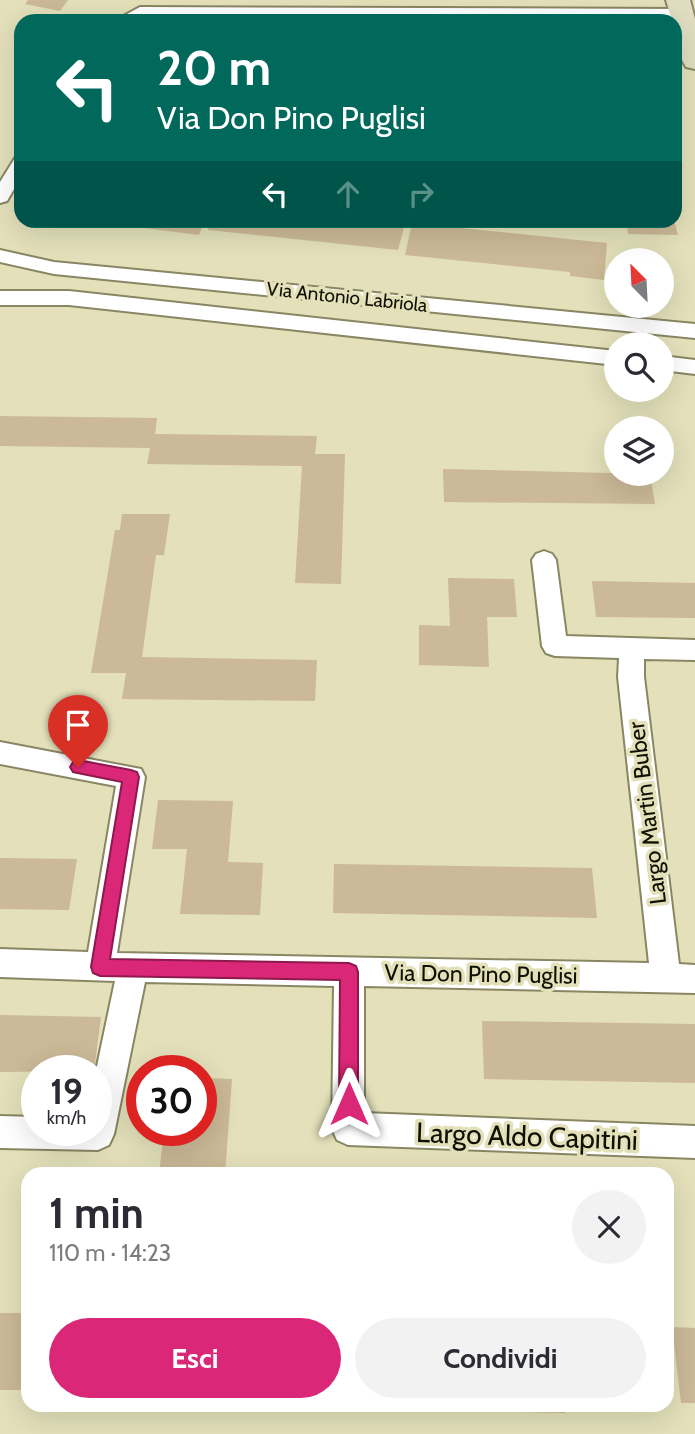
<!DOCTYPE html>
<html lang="it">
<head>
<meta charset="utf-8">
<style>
	:root { --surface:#fff; --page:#f2f2f3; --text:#2b2b33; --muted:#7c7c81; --accent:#db2777 }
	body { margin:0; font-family:Cabin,sans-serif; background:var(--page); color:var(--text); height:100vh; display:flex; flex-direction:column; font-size:26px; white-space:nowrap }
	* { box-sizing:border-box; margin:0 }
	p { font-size:23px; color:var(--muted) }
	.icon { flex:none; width:38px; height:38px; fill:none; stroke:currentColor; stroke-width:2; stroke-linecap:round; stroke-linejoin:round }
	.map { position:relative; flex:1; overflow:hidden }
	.side { position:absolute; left:21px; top:1167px; width:653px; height:245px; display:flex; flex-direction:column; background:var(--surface); border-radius:21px; box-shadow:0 7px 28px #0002 }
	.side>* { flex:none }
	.hud { position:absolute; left:14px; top:14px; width:668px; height:214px; border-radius:21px; box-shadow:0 7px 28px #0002; background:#00695c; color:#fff; overflow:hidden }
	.needle { width:46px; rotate:336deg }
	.fabs { position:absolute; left:604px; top:248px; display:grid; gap:14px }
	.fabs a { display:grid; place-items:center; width:70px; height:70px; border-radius:50%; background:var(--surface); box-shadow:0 7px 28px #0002; font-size:35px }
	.speed { position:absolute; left:21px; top:1055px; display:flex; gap:14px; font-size:35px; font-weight:700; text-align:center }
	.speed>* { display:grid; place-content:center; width:91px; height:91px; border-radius:50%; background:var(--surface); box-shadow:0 7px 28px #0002; line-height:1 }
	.speed small { font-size:18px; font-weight:400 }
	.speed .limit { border:10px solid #d22; background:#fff; color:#111 }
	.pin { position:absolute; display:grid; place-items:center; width:60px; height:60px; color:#fff; margin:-72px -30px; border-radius:50% 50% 50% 0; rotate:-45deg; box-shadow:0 0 7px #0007 }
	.pin .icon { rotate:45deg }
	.me { position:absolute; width:77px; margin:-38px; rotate:0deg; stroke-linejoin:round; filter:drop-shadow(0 0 5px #0008) }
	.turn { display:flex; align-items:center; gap:24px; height:147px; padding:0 28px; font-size:32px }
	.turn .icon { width:91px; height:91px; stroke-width:2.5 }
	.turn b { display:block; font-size:49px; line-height:60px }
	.lanes { display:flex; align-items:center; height:66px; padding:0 28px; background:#0003; justify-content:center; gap:35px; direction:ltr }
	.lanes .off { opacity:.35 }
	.round { display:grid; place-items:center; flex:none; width:74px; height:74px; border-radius:37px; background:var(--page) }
	.summary { display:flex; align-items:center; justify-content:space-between; height:119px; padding:0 28px }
	h1 { font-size:42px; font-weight:700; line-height:52px }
	.primary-button { display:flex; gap:14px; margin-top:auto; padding:14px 28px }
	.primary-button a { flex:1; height:80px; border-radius:42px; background:var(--accent); color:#fff; font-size:28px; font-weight:700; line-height:80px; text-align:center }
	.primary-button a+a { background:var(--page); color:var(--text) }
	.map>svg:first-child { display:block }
</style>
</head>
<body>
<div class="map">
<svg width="695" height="1434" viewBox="0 0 695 1434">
	<rect width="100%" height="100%" fill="#e3e0ba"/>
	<path fill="#cbb997" d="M 28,0 L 68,0 L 60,11 L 25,4 Z
		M 79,220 L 205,220 L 199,235 Z
		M 211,220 L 406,220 L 398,250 L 208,230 Z
		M 626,220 L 674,220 L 678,235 L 628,234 Z
		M 412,223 L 607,243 L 604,280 L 570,276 L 570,272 L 405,255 Z
		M 0,416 L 157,418 L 155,434 L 317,436 L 315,454 L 345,454 L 341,584 L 295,583 L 302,466 L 147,464 L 150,448 L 0,446 Z
		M 443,469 L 650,474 L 655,504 L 444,502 Z
		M 122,514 L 170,514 L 164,555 L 156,555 L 142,657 L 317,660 L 315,701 L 122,699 L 126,673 L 91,673 L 115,530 L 120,530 Z
		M 448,578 L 514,579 L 517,617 L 487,617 L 489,667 L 419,665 L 419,625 L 450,626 Z
		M 592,581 L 695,583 L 695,618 L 596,617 Z
		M 158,800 L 233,801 L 228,862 L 263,863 L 260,915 L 180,914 L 187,849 L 152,849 Z
		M 0,858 L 77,859 L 69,910 L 0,909 Z
		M 334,864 L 592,868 L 597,918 L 333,913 Z
		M 0,1015 L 101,1017 L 94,1071 L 0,1072 Z
		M 482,1021 L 695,1024 L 695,1083 L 484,1079 Z
		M 201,1078 L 232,1079 L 225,1174 L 159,1174 L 164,1130 L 201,1130 Z
		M 0,1313 L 28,1313 L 28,1390 L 0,1390 Z
		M 672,1327 L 695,1328 L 695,1403 L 681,1403 Z
		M 465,1405 L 564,1405 L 565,1413 L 465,1411 Z"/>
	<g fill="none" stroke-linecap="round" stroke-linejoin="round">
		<defs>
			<path id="street" d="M 140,7 L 682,9 L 690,14 L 682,19 L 143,17 L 135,21 L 114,21 Z
				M 21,157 L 21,177 L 7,201 L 0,203 L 0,182 L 15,158 Z
				M 0,250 L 54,262 L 695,324 L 695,338 L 54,274 L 0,262 Z
				M 0,291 L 69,291 L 616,351 L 616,365 L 69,305 L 0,305 Z
				M 662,356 L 695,360 L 695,374 L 662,370 Z
				M 544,551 L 552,554 L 556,560 L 566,636 L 695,640 L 695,660 L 644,659 L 644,677 L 679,964 L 695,965 L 695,993 L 364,986 L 364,1113 L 695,1126 L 695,1158 L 348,1145 L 337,1140 L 332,1129 L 334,986 L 145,982 L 114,1134 L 109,1145 L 98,1150 L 0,1148 L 0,1116 L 37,1117 L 37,1130 L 96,1130 L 96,1071 L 115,981 L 0,977 L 0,949 L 88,952 L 116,786 L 0,764 L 0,742 L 141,769 L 145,777 L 117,953 L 649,963 L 618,677 L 619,658 L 555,656 L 546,653 L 542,646 L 532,560 L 536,554 Z"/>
			<path id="secondary" d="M 666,0 L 690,0 L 695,19 L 695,69 L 686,67 C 678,55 676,36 676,21 L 672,21 Z"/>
		</defs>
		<use href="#street" stroke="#898663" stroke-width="4"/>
		<use href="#secondary" stroke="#898663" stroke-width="4"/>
		<use href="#street" fill="#fff" fill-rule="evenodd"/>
		<use href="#secondary" fill="#e0ddc2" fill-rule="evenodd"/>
	</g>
	<path fill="#db2777" stroke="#8e194d" stroke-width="2" d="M 78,760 L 131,770 L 137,772 L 139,777 L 110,959 L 349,963 L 356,966 L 358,972 L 358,1104 L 355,1111 L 349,1114 L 342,1111 L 339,1104 L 340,980 L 100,976 L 93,973 L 91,967 L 122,782 L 73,772 L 70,767 L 73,762 Z"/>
	<g text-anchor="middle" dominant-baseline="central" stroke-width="7" stroke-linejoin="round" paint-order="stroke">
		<g font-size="19" fill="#111004" stroke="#e3e0ba">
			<text transform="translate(347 297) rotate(6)">Via Antonio Labriola</text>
		</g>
		<g font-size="23" fill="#111004" stroke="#e3e0ba">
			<text transform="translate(647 813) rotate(-97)">Largo Martin Buber</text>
			<text transform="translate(481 974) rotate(1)">Via Don Pino Puglisi</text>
		</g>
		<g font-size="28" fill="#111004" stroke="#e3e0ba">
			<text transform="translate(527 1136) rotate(2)">Largo Aldo Capitini</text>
		</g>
	</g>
</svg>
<div class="fabs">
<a><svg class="needle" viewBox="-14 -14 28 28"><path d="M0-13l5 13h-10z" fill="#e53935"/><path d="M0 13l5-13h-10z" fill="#7c7c81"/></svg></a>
<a><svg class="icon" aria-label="search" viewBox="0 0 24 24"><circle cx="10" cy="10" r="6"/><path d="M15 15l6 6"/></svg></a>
<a><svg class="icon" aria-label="layers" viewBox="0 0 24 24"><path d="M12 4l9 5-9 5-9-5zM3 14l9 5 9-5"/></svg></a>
</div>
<div class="speed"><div>19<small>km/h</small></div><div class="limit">30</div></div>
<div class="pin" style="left:78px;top:767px;background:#d93025"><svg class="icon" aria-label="arrive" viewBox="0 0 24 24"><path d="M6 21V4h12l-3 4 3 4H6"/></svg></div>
<svg class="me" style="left:349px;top:1104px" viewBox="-20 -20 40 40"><path d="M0-17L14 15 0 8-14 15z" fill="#db2777" stroke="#fff" stroke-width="4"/></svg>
<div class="hud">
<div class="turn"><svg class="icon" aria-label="left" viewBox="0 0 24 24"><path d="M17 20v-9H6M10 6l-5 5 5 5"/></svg><div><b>20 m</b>Via Don Pino Puglisi</div></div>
<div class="lanes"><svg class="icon" aria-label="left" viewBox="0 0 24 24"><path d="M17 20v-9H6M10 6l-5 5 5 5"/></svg><svg class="icon off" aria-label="ahead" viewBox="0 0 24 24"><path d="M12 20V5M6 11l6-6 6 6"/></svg><svg class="icon off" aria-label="right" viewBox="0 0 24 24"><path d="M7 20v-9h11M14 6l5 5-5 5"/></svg></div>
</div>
<section class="side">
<div class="summary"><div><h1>1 min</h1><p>110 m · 14:23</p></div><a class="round"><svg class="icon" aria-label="close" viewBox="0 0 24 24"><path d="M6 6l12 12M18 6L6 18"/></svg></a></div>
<div class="primary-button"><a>Esci</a><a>Condividi</a></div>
</section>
</div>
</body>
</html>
